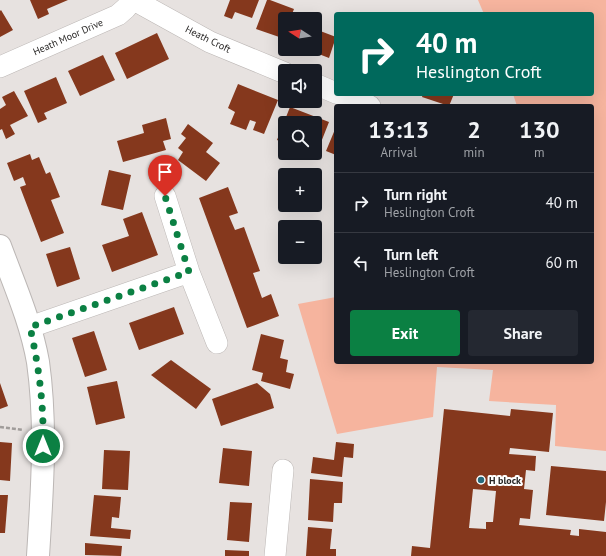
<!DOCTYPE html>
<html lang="en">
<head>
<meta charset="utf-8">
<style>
	:root { --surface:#171b24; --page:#242831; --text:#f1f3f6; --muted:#9ea1a6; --line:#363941; --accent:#0b8043 }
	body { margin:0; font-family:"PT Sans",sans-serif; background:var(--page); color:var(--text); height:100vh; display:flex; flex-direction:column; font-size:15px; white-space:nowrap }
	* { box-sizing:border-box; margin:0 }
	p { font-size:13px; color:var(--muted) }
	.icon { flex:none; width:22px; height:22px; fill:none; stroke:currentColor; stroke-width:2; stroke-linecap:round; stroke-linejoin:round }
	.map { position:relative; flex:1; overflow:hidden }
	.details { position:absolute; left:334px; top:104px; width:260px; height:260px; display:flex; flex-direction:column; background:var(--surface); border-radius:4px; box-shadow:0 4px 16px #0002 }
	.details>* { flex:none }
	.guide { position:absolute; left:334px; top:12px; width:260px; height:84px; border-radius:4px; box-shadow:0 4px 16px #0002; background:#00695c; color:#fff; overflow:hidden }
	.needle { width:26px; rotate:282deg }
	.controls { position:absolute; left:278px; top:12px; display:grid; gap:8px }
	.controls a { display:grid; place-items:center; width:44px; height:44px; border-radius:4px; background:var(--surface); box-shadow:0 4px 16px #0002; font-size:20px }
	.pin { position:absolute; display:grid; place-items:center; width:34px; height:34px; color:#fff; margin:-41px -17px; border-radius:50% 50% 50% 0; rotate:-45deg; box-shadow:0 0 4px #0007 }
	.pin .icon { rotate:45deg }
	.me { position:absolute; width:44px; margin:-22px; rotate:0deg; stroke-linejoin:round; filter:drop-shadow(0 0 3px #0008) }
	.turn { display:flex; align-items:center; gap:14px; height:84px; padding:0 16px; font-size:18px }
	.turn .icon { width:52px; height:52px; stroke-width:2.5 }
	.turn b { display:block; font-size:28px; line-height:34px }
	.eta { display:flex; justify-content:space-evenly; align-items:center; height:68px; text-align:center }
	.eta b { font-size:24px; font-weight:600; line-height:28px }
	.action { display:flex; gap:8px; margin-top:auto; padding:8px 16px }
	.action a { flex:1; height:46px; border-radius:4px; background:var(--accent); color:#fff; font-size:16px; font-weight:600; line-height:46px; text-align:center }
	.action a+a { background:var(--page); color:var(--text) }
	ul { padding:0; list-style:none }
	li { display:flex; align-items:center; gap:12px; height:60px; padding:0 16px; border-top:1px solid var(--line) }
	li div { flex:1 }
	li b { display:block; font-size:15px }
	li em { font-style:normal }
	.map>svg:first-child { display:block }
</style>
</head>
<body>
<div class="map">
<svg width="606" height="556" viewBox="0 0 606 556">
	<rect width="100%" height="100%" fill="#e7e2e0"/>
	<path fill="#f6b49e" d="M 478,0 L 606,0 L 606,451 L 555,446 L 556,405 L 489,401 L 493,370 L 437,367 L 433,417 L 337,434 L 298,304 L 336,297 L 336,362 L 592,362 L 592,106 L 517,106 L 513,94 L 592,94 L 592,14 L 484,14 Z"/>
	<path fill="#85381d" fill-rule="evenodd" d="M 30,0 L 68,0 L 47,9 L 49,14 L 38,19 Z
		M 230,0 L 259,0 L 252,18 L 235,12 L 232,19 L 224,16 Z
		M 267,0 L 270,0 L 294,9 L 290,19 L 285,19 L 285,39 L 256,29 Z
		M 1,10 L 13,30 L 0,37 L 0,11 Z
		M 315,29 L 336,37 L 329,58 L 306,49 L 315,49 Z
		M 157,33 L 169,59 L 127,79 L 115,53 Z
		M 103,55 L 115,80 L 80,96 L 68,71 Z
		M 56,77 L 67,103 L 44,113 L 47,119 L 38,123 L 24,91 Z
		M 238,84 L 278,100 L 264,134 L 253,130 L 256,122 L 250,120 L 246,130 L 230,124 L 235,112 L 228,108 Z
		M 14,91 L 28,116 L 10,125 L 15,134 L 6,139 L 2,129 L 0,130 L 0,109 L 6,105 L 2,97 Z
		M 423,94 L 454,94 L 449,106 L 422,97 Z
		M 290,107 L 329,122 L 316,155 L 310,153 L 315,153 L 315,123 L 285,123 L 285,143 L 277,140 Z
		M 166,118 L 171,139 L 163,141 L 166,150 L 123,162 L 117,141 L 144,133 L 142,125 Z
		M 188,124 L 213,143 L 206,152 L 220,163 L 206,181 L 178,160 L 183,152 L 178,148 L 186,138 L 181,134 Z
		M 336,127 L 336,155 L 326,151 Z
		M 30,154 L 32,160 L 39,157 L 46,174 L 50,172 L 60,197 L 51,200 L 64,233 L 41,242 L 20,187 L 26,185 L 23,177 L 14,181 L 7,163 Z
		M 109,170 L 131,175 L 123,210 L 101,205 Z
		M 228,187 L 238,213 L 229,216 L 235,230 L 244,227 L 260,271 L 253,273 L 262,298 L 271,294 L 279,316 L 247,328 L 199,198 Z
		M 142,212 L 158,255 L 112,272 L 102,245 L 129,236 L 123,219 Z
		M 70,247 L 80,279 L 57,287 L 46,254 Z
		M 174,307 L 184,334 L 139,350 L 129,323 Z
		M 94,331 L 107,370 L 85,377 L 72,338 Z
		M 261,334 L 284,340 L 280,358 L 288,360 L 286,372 L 294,374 L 290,389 L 261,381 L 263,373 L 252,370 Z
		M 171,360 L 211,389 L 196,409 L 151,375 Z
		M 117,381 L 125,418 L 96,425 L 87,387 Z
		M 0,383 L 8,406 L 0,409 Z
		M 257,383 L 270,394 L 274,408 L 221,426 L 212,399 Z
		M 444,409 L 510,416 L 511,409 L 553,413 L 549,452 L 510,448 L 509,454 L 536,456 L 535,471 L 526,470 L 524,489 L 533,490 L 530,519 L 520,518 L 519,525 L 571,530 L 570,535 L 579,536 L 579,529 L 606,532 L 606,556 L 411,556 L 412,546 L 430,548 ZM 473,489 L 496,491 L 493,522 L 486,522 L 486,529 L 469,528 Z
		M 0,442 L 12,443 L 10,481 L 0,480 Z
		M 336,442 L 354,444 L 353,458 L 344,457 L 342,477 L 311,473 L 313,457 L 334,460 Z
		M 223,448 L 252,451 L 249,486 L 219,483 Z
		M 104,450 L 130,451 L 128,490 L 102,489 Z
		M 551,466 L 606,471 L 606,502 L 604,521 L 546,515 Z
		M 310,479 L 343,482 L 342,503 L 334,503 L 333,522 L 308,520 Z
		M 0,495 L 8,495 L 5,533 L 0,533 Z
		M 94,495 L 121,497 L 119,518 L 112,517 L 111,528 L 131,530 L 130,539 L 90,536 Z
		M 230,502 L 252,503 L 249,542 L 227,540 Z
		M 308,527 L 332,529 L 330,549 L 336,549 L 336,556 L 306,556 Z
		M 85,543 L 122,546 L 121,556 L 85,555 Z
		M 225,550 L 249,551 L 249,556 L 225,556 Z"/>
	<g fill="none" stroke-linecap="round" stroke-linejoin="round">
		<defs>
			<path id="street" d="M 134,0 L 210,42 L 285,73
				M 0,67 L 118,15 L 126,8 L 132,0
				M 315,84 L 336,93
				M 339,94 L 370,106
				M 165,196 L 189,272 L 217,343
				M 30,327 L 189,272
				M 275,556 L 283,470"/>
			<path id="secondary" d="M 0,246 C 14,284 31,322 38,362 C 47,426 42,492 38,556"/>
		</defs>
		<use href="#street" stroke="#bcb7b5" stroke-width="22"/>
		<use href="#secondary" stroke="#bcb7b5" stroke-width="24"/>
		<path stroke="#a09c9a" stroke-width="2.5" stroke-dasharray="4 2" stroke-linecap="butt" d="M 0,427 L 23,430"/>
		<use href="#street" stroke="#fff" stroke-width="21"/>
		<use href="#secondary" stroke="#fff" stroke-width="22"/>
	</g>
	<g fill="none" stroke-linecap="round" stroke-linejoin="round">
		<path stroke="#0b8043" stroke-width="7" stroke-dasharray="0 12.6" d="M 43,446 C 44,405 39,367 30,327 L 189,272 L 165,196"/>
	</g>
	<circle fill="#26697b" stroke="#fff" stroke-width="1.5" cx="481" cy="480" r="4"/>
	<g text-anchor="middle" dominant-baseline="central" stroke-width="4" stroke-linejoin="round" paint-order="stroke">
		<g font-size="10" fill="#292726" stroke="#fff">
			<text transform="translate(68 37) rotate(-24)">Heath Moor Drive</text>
			<text transform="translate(208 39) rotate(26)">Heath Croft</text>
		</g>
		<g font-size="10" font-weight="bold" fill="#292726" stroke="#fff" text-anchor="start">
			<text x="489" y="480">H block</text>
		</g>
	</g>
</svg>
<div class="controls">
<a><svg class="needle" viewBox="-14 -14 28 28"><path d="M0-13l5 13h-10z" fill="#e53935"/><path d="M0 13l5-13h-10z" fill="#9ea1a6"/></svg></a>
<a><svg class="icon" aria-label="sound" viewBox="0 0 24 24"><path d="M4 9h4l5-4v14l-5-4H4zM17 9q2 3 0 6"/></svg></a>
<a><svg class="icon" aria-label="search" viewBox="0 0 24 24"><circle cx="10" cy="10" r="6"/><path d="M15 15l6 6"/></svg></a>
<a>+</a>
<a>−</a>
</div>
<div class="pin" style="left:165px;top:196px;background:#d93025"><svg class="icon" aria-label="arrive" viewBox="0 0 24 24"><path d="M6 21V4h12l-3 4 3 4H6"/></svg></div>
<svg class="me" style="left:43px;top:446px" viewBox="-20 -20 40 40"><circle r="17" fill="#0b8043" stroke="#fff" stroke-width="3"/><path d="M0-11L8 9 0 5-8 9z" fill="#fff"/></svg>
<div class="guide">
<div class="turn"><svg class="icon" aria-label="right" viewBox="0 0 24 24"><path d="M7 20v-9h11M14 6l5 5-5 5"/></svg><div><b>40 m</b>Heslington Croft</div></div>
</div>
<section class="details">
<div class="eta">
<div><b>13:13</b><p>Arrival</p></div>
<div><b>2</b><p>min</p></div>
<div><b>130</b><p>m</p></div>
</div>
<ul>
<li><svg class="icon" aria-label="right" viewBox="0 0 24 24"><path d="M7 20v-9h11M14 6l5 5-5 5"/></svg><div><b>Turn right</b><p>Heslington Croft</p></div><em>40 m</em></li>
<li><svg class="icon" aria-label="left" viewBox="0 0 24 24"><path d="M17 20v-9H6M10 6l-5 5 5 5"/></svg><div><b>Turn left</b><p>Heslington Croft</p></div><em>60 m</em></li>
</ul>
<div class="action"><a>Exit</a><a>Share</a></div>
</section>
</div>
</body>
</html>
